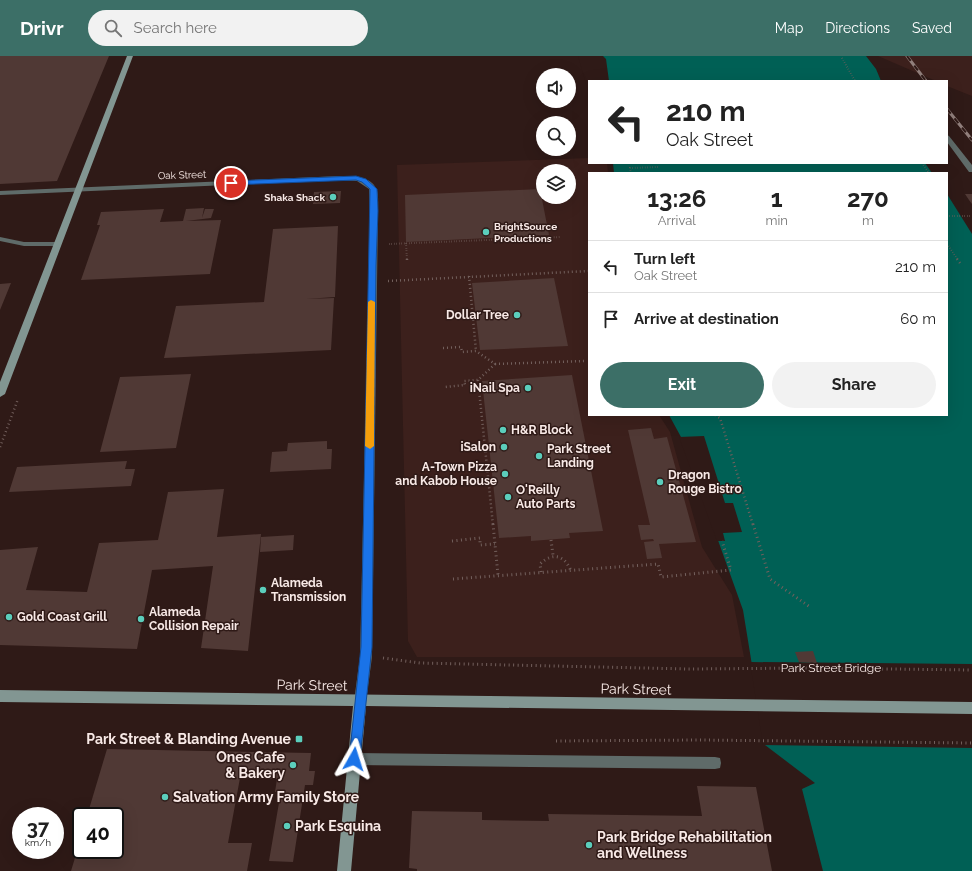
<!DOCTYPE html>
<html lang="en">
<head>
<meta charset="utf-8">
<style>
	:root { --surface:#fff; --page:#f2f2f2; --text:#222; --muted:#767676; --line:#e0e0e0; --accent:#3c6f67 }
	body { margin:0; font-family:Raleway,sans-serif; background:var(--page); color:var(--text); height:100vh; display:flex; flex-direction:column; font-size:15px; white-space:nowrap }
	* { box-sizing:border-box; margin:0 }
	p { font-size:13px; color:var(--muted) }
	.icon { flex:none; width:22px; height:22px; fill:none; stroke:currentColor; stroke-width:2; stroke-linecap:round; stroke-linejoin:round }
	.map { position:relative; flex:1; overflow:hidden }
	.details { position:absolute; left:588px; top:116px; width:360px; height:244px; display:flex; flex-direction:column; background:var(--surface); border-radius:0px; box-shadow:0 4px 16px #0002 }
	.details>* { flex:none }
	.banner { position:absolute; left:588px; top:24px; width:360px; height:84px; border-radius:0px; box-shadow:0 4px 16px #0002; background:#fff; color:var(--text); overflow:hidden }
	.controls { position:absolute; left:536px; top:12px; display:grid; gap:8px }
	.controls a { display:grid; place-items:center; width:40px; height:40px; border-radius:50%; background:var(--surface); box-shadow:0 4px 16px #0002; font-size:20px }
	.speed { position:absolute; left:12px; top:751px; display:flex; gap:8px; font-size:20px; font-weight:700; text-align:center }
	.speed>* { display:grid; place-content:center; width:52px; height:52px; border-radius:50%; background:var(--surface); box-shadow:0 4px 16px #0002; line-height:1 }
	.speed small { font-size:10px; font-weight:400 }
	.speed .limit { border:2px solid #111; border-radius:6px; background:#fff; color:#111 }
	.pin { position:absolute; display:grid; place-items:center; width:34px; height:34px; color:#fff; margin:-17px; border:2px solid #fff; border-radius:50%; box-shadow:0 1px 4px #0007 }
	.me { position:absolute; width:44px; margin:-22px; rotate:6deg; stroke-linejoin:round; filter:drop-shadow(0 0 3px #0008) }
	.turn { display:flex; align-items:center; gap:14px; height:84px; padding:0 12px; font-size:18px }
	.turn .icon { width:52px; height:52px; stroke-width:2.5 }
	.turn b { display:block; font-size:28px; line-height:34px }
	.eta { display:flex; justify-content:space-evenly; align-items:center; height:68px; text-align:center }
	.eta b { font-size:24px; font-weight:700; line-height:28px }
	.action { display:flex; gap:8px; margin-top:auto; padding:8px 12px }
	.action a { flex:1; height:46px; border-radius:24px; background:var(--accent); color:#fff; font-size:16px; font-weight:700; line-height:46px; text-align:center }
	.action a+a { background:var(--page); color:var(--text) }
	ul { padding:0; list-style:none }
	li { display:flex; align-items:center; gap:12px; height:52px; padding:0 12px; border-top:1px solid var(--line) }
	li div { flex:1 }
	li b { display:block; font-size:15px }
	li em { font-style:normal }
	header { display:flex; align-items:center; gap:24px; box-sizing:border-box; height:56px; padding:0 20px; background:var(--accent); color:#fff }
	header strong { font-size:19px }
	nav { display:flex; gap:22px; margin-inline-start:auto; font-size:14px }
	.search { width:280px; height:36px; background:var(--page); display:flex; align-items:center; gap:10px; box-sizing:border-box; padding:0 14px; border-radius:22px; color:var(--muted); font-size:15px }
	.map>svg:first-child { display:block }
</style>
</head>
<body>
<header>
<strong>Drivr</strong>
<div class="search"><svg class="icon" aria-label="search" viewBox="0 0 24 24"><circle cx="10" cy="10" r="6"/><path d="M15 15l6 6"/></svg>Search here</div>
<nav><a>Map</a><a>Directions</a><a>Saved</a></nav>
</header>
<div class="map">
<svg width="972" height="815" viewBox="0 0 972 815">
	<rect width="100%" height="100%" fill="#2f1a17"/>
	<path fill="#3c201c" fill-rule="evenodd" d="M 878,0 L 972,0 L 972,40 L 947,30 L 947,25 L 936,25 Z
		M 589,102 L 589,107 L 607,107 L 608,117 L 589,117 L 589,359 L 659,359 L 670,376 L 702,491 L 732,539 L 744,601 L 417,601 L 408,585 L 397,109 ZM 543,115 L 569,115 L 569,141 L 543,141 Z"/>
	<path fill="#006055" d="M 580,0 L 866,0 L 876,13 L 881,25 L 589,25 Z
		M 613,107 L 925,107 L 932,117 L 614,117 Z
		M 947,138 L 972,178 L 972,815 L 823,815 L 802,733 L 815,727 L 765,689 L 743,554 L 681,381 L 669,359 L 947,359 Z"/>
	<path fill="#2f1a17" d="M 578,0 L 603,0 L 606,3 L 609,25 L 589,25 L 588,35 Z
		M 704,380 L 725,447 L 733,447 L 742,476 L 723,477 L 725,485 L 717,485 L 679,381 Z
		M 750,606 L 972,608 L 972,692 L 763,689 Z"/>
	<path fill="#503935" d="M 0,0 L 109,0 L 57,125 L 0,128 Z
		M 540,133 L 549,179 L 406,186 L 405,139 Z
		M 341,135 L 340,147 L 313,148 L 314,136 Z
		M 965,138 L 972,138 L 972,148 L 969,144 Z
		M 204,152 L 202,162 L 205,153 L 214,153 L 211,162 L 186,165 L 221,164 L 210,218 L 81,224 L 100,169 L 97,169 L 101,156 L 164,153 L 160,166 L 183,165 L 186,153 Z
		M 338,170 L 335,241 L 306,243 L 334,242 L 331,294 L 164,302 L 176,250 L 264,246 L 273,173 Z
		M 554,222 L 568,290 L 480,294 L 472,227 Z
		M 11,227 L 0,254 L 0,228 Z
		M 191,318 L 176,392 L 100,396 L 120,321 Z
		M 572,319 L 603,475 L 569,477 L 570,482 L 531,485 L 531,480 L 499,482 L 482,325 Z
		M 651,372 L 654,383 L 667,381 L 696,486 L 659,488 L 662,502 L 647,503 L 644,486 L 654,485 L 653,483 L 641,484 L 638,469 L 650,469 L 628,374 Z
		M 327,385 L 327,393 L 332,393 L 331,413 L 270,416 L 272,396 L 287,395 L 288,387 Z
		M 127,405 L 125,413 L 135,413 L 131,430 L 9,436 L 17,411 Z
		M 224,433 L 217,481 L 261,478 L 248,595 L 201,592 L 213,510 L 152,514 L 137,593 L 0,589 L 0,494 L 38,491 L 26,534 L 87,536 L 99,487 L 158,484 L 168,436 Z
		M 294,479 L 293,494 L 260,496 L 261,481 Z
		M 813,595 L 817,607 L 799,606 L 795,596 Z
		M 107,693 L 311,697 L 309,715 L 315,715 L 313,729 L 305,729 L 293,806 L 269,805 L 281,735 L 275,736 L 277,723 L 240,722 L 228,787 L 252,787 L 247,815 L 71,815 L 81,782 L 81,794 L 115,794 L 115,760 L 87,760 Z
		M 697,730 L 756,731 L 772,815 L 417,815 L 417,813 L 409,812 L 412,755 L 482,756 L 482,764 L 549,765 L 548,758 L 702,760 Z"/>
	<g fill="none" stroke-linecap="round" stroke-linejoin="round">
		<path stroke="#73605d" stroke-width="2" stroke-dasharray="0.5 2" stroke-linecap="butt" d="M 842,2 L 855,25
			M 922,107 L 929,117
			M 631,117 L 630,112 L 658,111
			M 947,160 L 972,160
			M 406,187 L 407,204
			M 389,188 L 560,181
			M 947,188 L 958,204"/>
		<path stroke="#73605d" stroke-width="2.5" stroke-dasharray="1 3" stroke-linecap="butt" d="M 407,203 L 407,207
			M 957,203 L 960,207
			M 469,220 L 476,295
			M 388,225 L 589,215
			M 443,292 L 461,291 L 462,296 L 476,295 L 495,308 L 478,324 L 464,325 L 465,329 L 445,331
			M 495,308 L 584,305
			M 478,324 L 493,469
			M 715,359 L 720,362 L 753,469
			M 0,391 L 18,343"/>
		<path stroke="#73605d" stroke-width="3" stroke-dasharray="1 3.5" stroke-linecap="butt" d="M 493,468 L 498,519
			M 753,468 L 770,523 L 810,551
			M 551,484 L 553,499
			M 452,485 L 480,482 L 480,489 L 495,488
			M 541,516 L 540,508 C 552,496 565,499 571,515
			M 453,523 L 658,508 L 661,521 L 731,514 L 722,485
			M 383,602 L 420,607 L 689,613 L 811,612 L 972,614
			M 556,685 L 700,684 L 972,687"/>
		<path fill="#5f6b69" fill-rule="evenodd" d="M 947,79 L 949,80 L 972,109 L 972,116 L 969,116 L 947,86 Z
			M 0,181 L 24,186 L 57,186 L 61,188 L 57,190 L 24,190 L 0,185 Z
			M 354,697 L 715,701 L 720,702 L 721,707 L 720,712 L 715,713 L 354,709 L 349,708 L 348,703 L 349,698 Z"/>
		<path fill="#5f6b69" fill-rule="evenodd" d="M 341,120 C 352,120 370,120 376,132 C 379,138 378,149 378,155 L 372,601 L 366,645 L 364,649 L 360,651 L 356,649 L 354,645 L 360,601 L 370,155 L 369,133 L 357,125 L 341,124 L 0,139 L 0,135 Z"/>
		<path fill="#829692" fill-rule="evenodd" d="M 127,0 L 133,0 L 5,338 L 0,341 L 0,326 Z
			M 0,634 L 972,646 L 972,658 L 366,650 L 351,815 L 337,815 L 353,650 L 0,646 Z"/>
		<defs>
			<path id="rail" d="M 907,0 L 926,25
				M 947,53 L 972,84"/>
		</defs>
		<use href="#rail" stroke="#917f7c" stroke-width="3"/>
		<use href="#rail" stroke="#2f1a17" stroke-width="2" stroke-dasharray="6" stroke-linecap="butt"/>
	</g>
	<path fill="#1a73e8" stroke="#114b97" d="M 356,120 L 366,123 L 377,133 L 378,155 L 376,209 L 372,591 L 360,703 L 358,707 L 354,708 L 350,707 L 349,703 L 361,591 L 370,133 L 362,126 L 356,124 L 231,129 L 227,127 L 231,125 Z"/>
	<path fill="#f59e0b" d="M 371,244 L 375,246 L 374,390 L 370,393 L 365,390 L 368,246 Z"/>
	<g fill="#5bcebc" stroke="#2f1a17" stroke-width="1.5">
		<circle cx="333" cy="141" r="4"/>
		<circle cx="486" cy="176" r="4"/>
		<circle cx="517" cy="259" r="4"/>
		<circle cx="528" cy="332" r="4"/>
		<circle cx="503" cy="374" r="4"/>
		<circle cx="504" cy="391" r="4"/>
		<circle cx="539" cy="400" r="4"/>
		<circle cx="505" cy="418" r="4"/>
		<circle cx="660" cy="426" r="4"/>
		<circle cx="508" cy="441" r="4"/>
		<circle cx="263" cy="534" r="4"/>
		<circle cx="9" cy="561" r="4"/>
		<circle cx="141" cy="563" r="4"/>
		<rect x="295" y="679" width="8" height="8" rx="2"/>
		<circle cx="293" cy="709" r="4"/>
		<circle cx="165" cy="741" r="4"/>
		<circle cx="287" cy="770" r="4"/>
		<circle cx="589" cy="789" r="4"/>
	</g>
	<g text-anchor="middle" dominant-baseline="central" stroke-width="3" stroke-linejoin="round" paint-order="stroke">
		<g font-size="10" fill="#f8e9e6" stroke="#2f1a17">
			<text transform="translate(182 119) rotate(-2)">Oak Street</text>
		</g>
		<g font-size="10" font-weight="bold" fill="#f8e9e6" stroke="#2f1a17" text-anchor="end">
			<text x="325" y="141">Shaka Shack</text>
			<text x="494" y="170" text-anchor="start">BrightSource<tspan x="494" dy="12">Productions</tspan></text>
		</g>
		<g font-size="12" font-weight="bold" fill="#f8e9e6" stroke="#2f1a17" text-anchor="start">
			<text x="509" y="259" text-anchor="end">Dollar Tree</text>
			<text x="520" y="332" text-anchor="end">iNail Spa</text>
			<text x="511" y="374">H&amp;R Block</text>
			<text x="496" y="391" text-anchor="end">iSalon</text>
			<text x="547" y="393">Park Street<tspan x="547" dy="14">Landing</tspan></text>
			<text x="497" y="411" text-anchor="end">A-Town Pizza<tspan x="497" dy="14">and Kabob House</tspan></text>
			<text x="668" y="419">Dragon<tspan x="668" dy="14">Rouge Bistro</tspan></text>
			<text x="516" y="434">O'Reilly<tspan x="516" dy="14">Auto Parts</tspan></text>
			<text x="271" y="527">Alameda<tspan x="271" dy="14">Transmission</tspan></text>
			<text x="149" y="556">Alameda<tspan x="149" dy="14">Collision Repair</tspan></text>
			<text x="17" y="561">Gold Coast Grill</text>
		</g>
		<g font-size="12" fill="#f8e9e6" stroke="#2f1a17">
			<text x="831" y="612">Park Street Bridge</text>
		</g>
		<g font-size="14" fill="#f8e9e6" stroke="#2f1a17">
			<text transform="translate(312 629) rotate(1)">Park Street</text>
			<text transform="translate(636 633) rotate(1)">Park Street</text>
		</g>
		<g font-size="14" font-weight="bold" fill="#f8e9e6" stroke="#2f1a17" text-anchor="start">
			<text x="291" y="683" text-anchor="end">Park Street &amp; Blanding Avenue</text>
			<text x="285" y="701" text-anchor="end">Ones Cafe<tspan x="285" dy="16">&amp; Bakery</tspan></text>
			<text x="173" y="741">Salvation Army Family Store</text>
			<text x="295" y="770">Park Esquina</text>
			<text x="597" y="781">Park Bridge Rehabilitation<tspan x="597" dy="16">and Wellness</tspan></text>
		</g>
	</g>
</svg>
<div class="controls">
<a><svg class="icon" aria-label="sound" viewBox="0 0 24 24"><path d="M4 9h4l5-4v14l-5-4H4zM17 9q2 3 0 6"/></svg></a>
<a><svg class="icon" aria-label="search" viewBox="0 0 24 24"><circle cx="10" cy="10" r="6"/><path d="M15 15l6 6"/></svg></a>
<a><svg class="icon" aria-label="layers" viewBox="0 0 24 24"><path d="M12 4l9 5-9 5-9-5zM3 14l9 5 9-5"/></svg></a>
</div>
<div class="speed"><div>37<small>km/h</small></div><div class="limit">40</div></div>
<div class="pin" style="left:231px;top:127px;background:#d93025"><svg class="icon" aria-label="arrive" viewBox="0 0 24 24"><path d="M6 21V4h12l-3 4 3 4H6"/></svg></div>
<svg class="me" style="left:354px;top:703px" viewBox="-20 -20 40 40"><path d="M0-17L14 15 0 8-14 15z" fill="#1a73e8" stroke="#fff" stroke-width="4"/></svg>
<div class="banner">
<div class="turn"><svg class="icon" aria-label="left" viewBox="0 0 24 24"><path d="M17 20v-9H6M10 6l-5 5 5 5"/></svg><div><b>210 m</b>Oak Street</div></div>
</div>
<section class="details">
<div class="eta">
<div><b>13:26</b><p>Arrival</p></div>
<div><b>1</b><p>min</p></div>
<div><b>270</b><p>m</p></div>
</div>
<ul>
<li><svg class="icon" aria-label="left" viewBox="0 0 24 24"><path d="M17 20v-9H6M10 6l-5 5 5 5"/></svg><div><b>Turn left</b><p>Oak Street</p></div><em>210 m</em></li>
<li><svg class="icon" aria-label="arrive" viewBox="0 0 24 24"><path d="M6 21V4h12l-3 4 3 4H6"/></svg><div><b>Arrive at destination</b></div><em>60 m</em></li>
</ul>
<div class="action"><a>Exit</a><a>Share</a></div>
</section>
</div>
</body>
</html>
